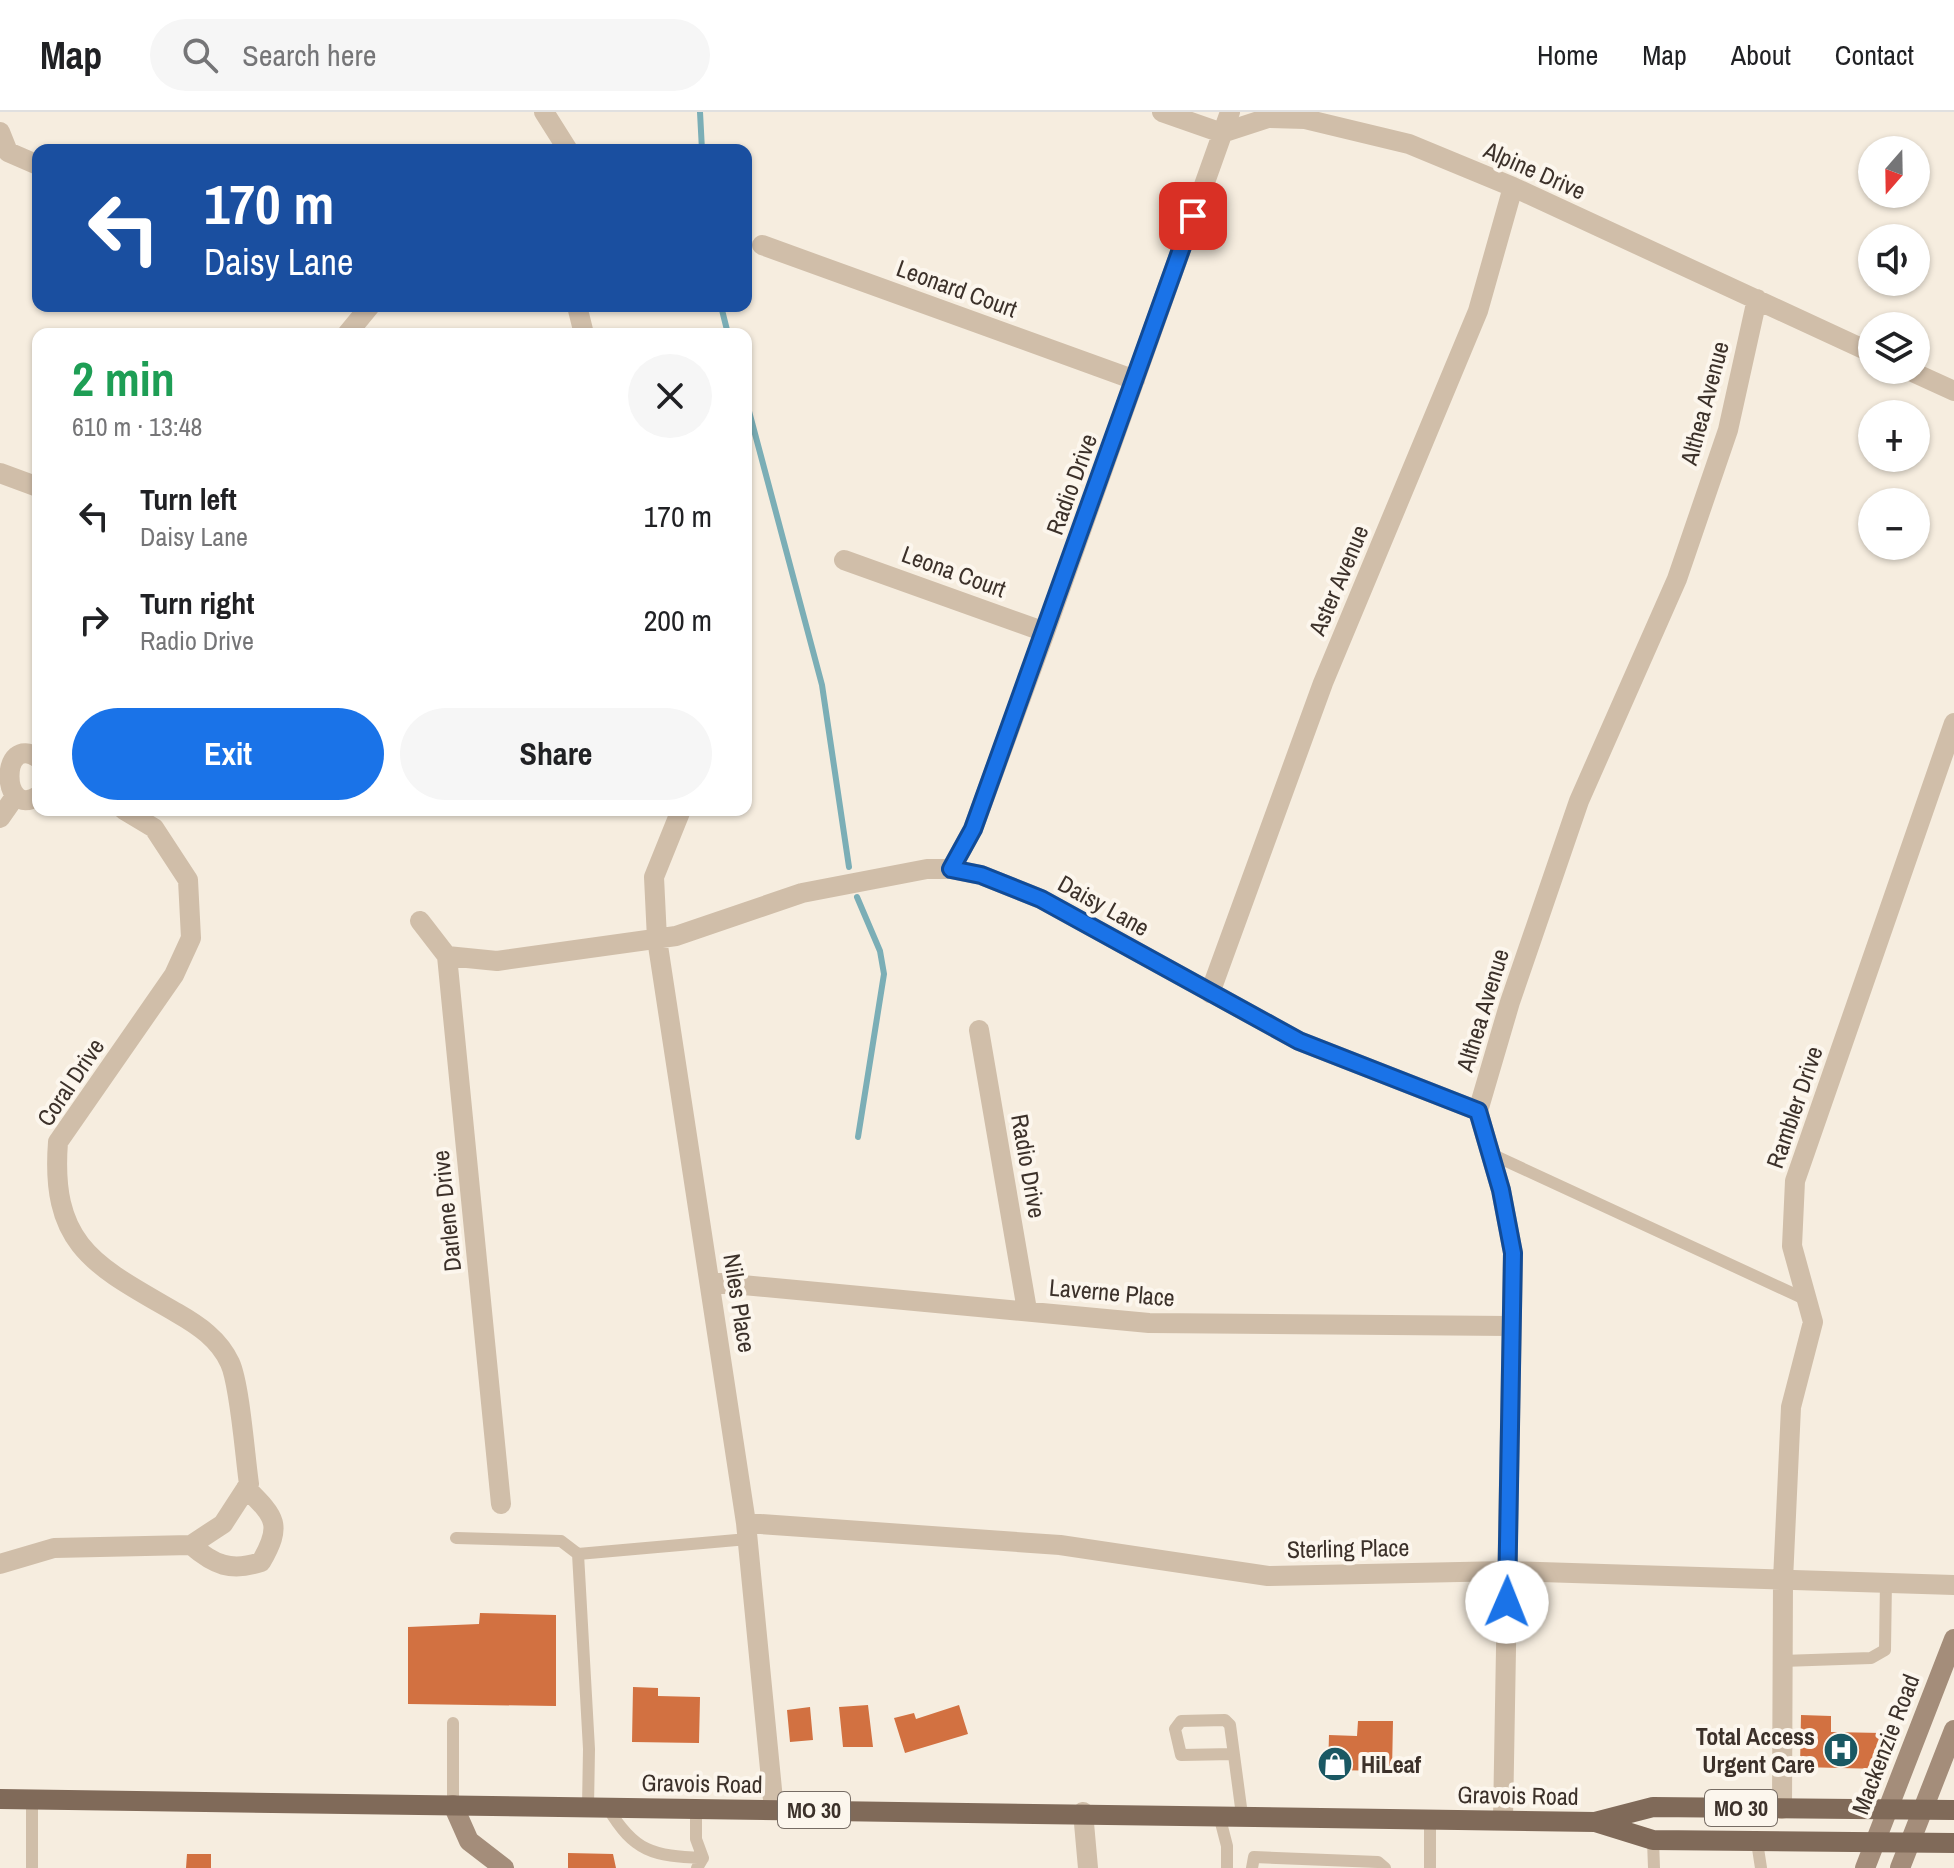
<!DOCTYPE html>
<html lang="en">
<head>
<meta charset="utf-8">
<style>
	:root { --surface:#fff; --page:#f6f6f6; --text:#202124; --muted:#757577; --line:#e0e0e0; --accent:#1a73e8 }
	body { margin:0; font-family:"Archivo Narrow",sans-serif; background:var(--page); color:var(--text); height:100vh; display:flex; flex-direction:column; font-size:30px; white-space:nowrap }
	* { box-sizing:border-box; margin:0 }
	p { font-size:26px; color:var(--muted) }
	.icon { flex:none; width:44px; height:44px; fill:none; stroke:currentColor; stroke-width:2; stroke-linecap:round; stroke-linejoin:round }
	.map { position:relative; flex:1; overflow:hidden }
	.panel { position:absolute; left:32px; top:216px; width:720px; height:488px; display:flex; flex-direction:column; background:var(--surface); border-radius:16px; box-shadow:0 2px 6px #0004 }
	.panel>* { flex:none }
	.hud { position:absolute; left:32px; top:32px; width:720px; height:168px; border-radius:16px; box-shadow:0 2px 6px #0004; background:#1a4fa0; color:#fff; overflow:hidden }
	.needle { width:52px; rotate:200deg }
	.tools { position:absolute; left:1858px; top:24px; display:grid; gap:16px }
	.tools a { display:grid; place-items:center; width:72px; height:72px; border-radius:50%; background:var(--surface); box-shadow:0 2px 6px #0004; font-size:40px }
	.pin { position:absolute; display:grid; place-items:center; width:68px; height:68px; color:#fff; margin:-34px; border-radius:16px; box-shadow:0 4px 12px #0006 }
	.me { position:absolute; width:88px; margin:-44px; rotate:1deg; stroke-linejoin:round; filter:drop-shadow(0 0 6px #0008) }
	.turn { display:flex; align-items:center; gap:28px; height:168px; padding:0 40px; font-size:36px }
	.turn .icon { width:104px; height:104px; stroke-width:2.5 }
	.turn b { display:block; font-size:56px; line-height:68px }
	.round { display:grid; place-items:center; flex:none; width:84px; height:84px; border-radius:42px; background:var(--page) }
	.summary { display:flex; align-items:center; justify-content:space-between; height:136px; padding:0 40px }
	h1 { font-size:48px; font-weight:700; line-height:60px; color:#1e9e55 }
	.action { display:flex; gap:16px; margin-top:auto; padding:16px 40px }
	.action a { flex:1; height:92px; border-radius:48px; background:var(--accent); color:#fff; font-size:32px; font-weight:700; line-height:92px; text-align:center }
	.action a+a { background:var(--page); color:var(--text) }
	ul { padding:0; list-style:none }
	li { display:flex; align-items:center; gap:24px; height:104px; padding:0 40px }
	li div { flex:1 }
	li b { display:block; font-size:30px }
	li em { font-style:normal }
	header { display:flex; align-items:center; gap:48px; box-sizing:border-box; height:112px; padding:0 40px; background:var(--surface); border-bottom:2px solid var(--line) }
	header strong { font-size:38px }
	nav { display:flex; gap:44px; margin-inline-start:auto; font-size:28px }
	.search { width:560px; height:72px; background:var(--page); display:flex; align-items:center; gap:20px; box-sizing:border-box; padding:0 28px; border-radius:44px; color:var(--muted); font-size:30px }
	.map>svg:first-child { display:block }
</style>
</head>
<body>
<header>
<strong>Map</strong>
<div class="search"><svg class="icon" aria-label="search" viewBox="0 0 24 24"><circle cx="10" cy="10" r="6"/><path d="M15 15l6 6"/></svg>Search here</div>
<nav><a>Home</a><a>Map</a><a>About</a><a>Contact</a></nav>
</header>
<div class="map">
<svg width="1954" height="1756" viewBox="0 0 1954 1756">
	<rect width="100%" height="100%" fill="#f6eddf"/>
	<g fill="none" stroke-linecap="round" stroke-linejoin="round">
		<path stroke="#7baeb6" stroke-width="6" d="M 700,0 L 702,38
			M 721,194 L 728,222
			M 746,288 L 822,573 L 849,755
			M 857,785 L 880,839 L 884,862 L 858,1025"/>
	</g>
	<path fill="#d27141" d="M 480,1501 L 556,1503 L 556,1594 L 408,1592 L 408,1515 L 479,1512 Z
		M 633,1575 L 658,1576 L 658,1584 L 700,1585 L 699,1631 L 632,1630 Z
		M 868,1593 L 873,1635 L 843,1635 L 839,1595 Z
		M 959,1593 L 968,1622 L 905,1641 L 894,1606 L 914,1601 L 916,1607 Z
		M 810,1595 L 813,1628 L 790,1630 L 787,1598 Z
		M 1801,1603 L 1831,1604 L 1831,1620 L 1882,1621 L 1881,1657 L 1800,1655 Z
		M 1358,1609 L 1393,1609 L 1392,1659 L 1328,1658 L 1329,1623 L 1357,1624 Z
		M 568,1741 L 613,1742 L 616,1756 L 568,1756 Z
		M 187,1742 L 211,1742 L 211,1756 L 186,1756 Z"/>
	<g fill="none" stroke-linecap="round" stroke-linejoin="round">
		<path stroke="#d0bea9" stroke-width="12" d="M 1491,1042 L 1807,1188
			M 456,1426 L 561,1429 L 578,1442
			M 1782,1549 L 1871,1546 L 1885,1538 L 1886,1468
			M 453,1611 L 453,1693
			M 1233,1642 L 1181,1643 L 1175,1617 L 1181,1609 L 1225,1608 L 1230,1613 L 1242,1703
			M 32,1688 L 32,1756
			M 588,1695 L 589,1637 L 578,1442 L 748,1427
			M 608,1696 C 634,1740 653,1744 703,1746
			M 696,1697 L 696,1727 L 703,1746 L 697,1756
			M 1219,1703 L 1227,1734 L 1227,1756
			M 1653,1728 L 1654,1756
			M 1757,1730 L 1761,1756
			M 1252,1756 L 1254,1745 L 1378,1750 L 1385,1756
			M 1430,1756 L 1430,1708"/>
		<path stroke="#d0bea9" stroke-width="20" d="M 544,0 L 568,38
			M 1162,0 L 1222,21 L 1268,6 L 1305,7 L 1409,32 L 1513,75 L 1872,241
			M 0,20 L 8,40 L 38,53
			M 762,133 L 1135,268
			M 577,194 L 584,222
			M 347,222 L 370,194
			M 1908,258 L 1954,279
			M 0,361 L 38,375
			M 844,448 L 1045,520
			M 38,646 C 0,620 0,708 38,684
			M 681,698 L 654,765 L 657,827 L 746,1411 L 774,1698
			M 0,706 L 14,686
			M 951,757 L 973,717 L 1045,520 L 1230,0
			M 420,809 L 447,844 L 501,1392
			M 447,844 L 497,849 L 676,824 L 802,781 L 927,757 L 951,757 L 981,763 L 1041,787 L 1299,929 L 1478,999
			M 1210,881 L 1323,571 L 1478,199 L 1513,75
			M 979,918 L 1027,1198
			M 711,1170 L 1149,1211 L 1509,1214
			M 746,1411 L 1060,1433 L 1268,1464 L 1507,1459 L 1954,1473
			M 191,1433 C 214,1453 231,1460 261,1450 C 283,1412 275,1405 246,1376
			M 0,1452 L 54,1436 L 191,1433 L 223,1412 L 249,1372 C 245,1345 240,1273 230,1251 C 219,1227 198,1213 177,1201 C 96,1154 50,1135 58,1030 L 174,863 L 191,826 L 188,768 L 154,716 L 124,698
			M 1782,1697 L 1783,1468 L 1791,1295 L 1813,1210 L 1792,1134 L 1795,1069 L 1954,611
			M 1083,1700 L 1088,1756
			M 1503,1707 L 1513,1141 L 1501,1078 L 1478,999 L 1510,890 L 1579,689 L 1677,467 L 1728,318 L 1757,187"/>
		<path stroke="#a48d7a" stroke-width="20" d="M 453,1693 L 469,1729 L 504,1756
			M 1865,1756 L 1954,1527
			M 1900,1756 L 1954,1618"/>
		<path stroke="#806a59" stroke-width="20" d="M 0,1687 L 1595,1710 L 1653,1695 L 1954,1698
			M 1595,1710 L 1653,1728 L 1954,1731"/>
	</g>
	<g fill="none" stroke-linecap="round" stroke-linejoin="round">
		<defs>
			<path id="route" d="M 1193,104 L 973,717 L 951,757 L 981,763 L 1041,787 L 1299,929 L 1478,999 L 1501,1078 L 1513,1141 L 1507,1490"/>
		</defs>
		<use href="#route" stroke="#114b97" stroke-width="20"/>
		<use href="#route" stroke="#1a73e8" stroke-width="14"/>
	</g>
	<defs>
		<symbol id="hospital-disc" viewBox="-11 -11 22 22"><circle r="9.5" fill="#1a5863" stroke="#fcf6ed"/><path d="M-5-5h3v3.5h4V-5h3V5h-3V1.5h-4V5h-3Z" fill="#fff"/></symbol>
		<symbol id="shop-disc" viewBox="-11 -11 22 22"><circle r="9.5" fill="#1a5863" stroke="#fcf6ed"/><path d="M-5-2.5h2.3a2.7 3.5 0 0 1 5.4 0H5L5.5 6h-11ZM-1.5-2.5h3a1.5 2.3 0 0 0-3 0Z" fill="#fff"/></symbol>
	</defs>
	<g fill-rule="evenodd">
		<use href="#hospital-disc" x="1821" y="1618" width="40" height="40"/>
		<use href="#shop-disc" x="1315" y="1632" width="40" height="40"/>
	</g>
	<g text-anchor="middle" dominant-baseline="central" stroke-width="8" stroke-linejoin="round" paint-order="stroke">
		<g fill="#fcf6ed" stroke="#766c64" stroke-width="2">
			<rect x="1705" y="1678" width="72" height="36" rx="6"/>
			<rect x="778" y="1680" width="72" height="36" rx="6"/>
		</g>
		<g font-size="22" font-weight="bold" fill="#3c312a">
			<text x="1741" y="1696">MO 30</text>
			<text x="814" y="1698">MO 30</text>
		</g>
		<g font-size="24" fill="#3c312a" stroke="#fcf6ed">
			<text transform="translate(1535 58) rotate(24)">Alpine Drive</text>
			<text transform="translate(957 176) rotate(20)">Leonard Court</text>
			<text transform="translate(1704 291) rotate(-75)">Althea Avenue</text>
			<text transform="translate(1071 372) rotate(-70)">Radio Drive</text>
			<text transform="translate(954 459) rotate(20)">Leona Court</text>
			<text transform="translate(1338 468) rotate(-67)">Aster Avenue</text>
			<text transform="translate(1104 793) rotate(29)">Daisy Lane</text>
			<text transform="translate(1482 898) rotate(-73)">Althea Avenue</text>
			<text transform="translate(70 970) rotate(-56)">Coral Drive</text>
			<text transform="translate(1794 995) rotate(-71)">Rambler Drive</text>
			<text transform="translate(1029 1054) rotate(80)">Radio Drive</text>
			<text transform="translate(446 1099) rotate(-96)">Darlene Drive</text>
			<text transform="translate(1112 1180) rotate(5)">Laverne Place</text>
			<text transform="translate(740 1191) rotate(81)">Niles Place</text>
			<text transform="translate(1348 1436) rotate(-1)">Sterling Place</text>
			<text transform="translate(1885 1632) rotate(-69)">Mackenzie Road</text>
			<text transform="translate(702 1671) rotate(1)">Gravois Road</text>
			<text transform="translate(1518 1683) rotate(1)">Gravois Road</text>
		</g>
		<g font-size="24" font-weight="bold" fill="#3c312a" stroke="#fcf6ed" text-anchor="end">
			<text x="1815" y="1624">Total Access<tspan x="1815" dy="28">Urgent Care</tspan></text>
			<text x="1361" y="1652" text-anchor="start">HiLeaf</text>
		</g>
	</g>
</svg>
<div class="tools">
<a><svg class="needle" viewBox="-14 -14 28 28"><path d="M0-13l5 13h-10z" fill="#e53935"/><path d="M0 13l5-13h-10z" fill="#757577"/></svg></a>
<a><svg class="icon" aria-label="sound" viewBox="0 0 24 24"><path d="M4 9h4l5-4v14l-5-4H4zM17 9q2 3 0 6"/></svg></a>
<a><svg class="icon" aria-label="layers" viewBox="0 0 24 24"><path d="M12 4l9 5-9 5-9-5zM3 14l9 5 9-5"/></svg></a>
<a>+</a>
<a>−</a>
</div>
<div class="pin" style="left:1193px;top:104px;background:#d93025"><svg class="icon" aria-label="arrive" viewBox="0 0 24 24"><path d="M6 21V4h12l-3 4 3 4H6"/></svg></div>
<svg class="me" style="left:1507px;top:1490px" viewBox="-20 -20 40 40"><circle r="19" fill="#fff"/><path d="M0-13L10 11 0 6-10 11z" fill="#1a73e8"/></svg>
<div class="hud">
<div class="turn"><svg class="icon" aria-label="left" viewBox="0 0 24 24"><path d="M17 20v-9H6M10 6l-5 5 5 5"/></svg><div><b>170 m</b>Daisy Lane</div></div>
</div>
<section class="panel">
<div class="summary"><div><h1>2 min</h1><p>610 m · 13:48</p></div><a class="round"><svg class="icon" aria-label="close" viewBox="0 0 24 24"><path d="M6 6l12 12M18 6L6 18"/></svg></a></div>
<ul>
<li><svg class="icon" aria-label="left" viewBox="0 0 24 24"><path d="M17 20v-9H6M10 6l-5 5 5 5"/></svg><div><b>Turn left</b><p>Daisy Lane</p></div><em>170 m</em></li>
<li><svg class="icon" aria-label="right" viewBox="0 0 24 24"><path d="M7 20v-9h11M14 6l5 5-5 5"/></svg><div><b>Turn right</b><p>Radio Drive</p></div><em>200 m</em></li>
</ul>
<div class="action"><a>Exit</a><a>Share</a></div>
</section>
</div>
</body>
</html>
